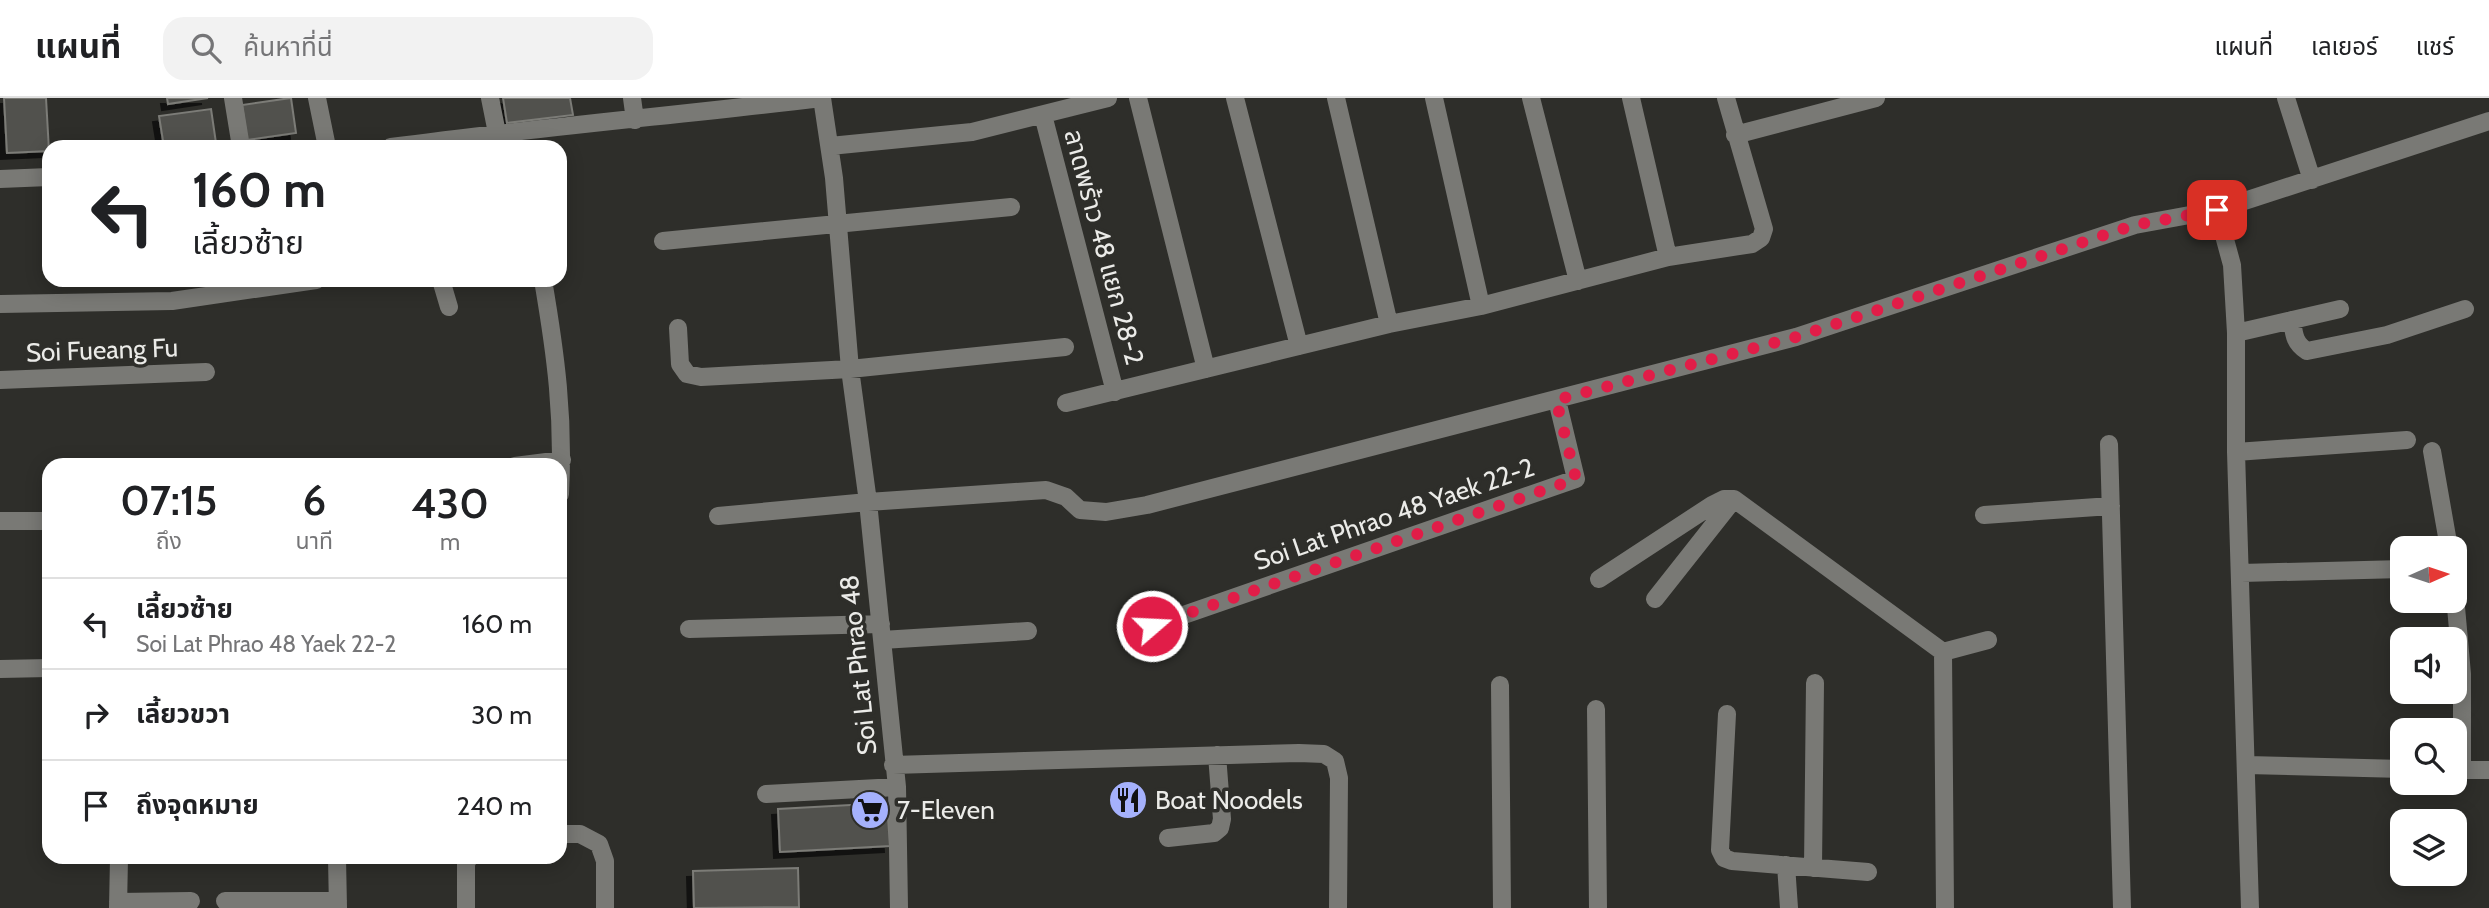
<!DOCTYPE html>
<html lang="th">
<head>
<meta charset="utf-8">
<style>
	:root { --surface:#fff; --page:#f2f2f2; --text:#202124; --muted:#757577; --line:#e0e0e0 }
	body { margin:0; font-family:Cabin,"Noto Sans Thai",sans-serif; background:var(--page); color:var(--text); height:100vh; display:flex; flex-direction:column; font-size:26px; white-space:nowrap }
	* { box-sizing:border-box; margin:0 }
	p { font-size:23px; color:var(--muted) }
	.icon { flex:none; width:38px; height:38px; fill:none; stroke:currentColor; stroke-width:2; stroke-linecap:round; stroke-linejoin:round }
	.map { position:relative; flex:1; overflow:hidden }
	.side { position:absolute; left:42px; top:360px; width:525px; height:406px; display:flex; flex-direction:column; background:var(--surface); border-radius:21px; box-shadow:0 4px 18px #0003 }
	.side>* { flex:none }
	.guide { position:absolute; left:42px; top:42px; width:525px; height:147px; border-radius:21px; box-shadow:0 4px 18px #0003; background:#fff; color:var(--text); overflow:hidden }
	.needle { width:46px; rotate:87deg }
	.tools { position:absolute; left:2390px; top:438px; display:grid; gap:14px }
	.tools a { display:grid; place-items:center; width:77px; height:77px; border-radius:14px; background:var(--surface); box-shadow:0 4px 18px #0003; font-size:35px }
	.pin { position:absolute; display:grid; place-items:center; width:60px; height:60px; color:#fff; margin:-30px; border-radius:14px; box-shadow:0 4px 10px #0006 }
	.me { position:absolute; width:77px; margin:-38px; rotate:71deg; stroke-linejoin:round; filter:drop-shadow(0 0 5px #0008) }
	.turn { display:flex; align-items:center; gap:24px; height:147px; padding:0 35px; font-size:32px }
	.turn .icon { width:91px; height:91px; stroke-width:2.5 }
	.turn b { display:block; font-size:49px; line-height:60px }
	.eta { display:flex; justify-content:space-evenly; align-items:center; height:119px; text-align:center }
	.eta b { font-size:42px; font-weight:600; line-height:49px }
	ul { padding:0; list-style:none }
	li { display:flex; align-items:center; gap:21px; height:91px; padding:0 35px; border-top:2px solid var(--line) }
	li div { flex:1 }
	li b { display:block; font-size:26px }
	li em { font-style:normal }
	header { display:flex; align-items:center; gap:42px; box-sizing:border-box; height:98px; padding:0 35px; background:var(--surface); border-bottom:2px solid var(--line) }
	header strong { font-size:33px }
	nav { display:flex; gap:38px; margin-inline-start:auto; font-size:24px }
	.search { width:490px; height:63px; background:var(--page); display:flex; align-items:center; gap:18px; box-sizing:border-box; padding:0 24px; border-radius:21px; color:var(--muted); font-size:26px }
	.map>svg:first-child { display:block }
</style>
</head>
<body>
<header>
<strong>แผนที่</strong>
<div class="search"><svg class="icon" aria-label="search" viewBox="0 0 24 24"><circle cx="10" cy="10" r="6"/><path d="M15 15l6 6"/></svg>ค้นหาที่นี่</div>
<nav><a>แผนที่</a><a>เลเยอร์</a><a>แชร์</a></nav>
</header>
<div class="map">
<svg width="2489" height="810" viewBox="0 0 2489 810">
	<defs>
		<filter id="shadow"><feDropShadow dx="-6" dy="6" stdDeviation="0" flood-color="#0009"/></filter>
	</defs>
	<rect width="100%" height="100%" fill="#2e2e2a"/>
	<path fill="#51514d" stroke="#7b7b77" stroke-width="2" filter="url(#shadow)" d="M 4,0 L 46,0 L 49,53 L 7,55 Z
		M 167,0 L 208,0 L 168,6 Z
		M 291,0 L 296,35 L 247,42 L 242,7 Z
		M 503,0 L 570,0 L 573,17 L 507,25 Z
		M 211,11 L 216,45 L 187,49 L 164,49 L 159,18 Z
		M 887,705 L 890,748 L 780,754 L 778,711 Z
		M 798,770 L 799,809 L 694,810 L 693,773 Z"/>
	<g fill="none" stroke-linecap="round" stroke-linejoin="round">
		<path stroke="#797975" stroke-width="18" d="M 233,0 L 241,49
			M 317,0 L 327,49
			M 490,0 L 497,35
			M 632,0 L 635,22
			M 822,0 L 834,80 L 850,271 L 868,404 L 897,689 L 899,810
			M 1138,0 L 1206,271
			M 1235,0 L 1299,248
			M 1336,0 L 1389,226
			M 1434,0 L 1481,208
			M 1531,0 L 1578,183
			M 1631,0 L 1668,159
			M 2286,0 L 2312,82
			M 1043,17 L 1115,294
			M 1735,37 L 1876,0
			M 830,48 L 972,34 L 1108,0
			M 391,49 C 534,30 678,17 822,0
			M 0,81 L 49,79
			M 2217,112 L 2232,167 L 2236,235 L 2236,354 L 2250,810
			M 663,143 L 1011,109
			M 441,182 L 449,209
			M 543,182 C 556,258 564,319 560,396
			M 0,206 L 172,203 L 316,182
			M 2292,222 C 2294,236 2294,245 2307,253 L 2387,237 L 2465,211
			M 678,230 L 680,266 L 687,276 L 701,279 L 850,271 L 1065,249
			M 2236,235 L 2340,211
			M 0,282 L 206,274
			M 1066,305 L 1389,226 L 1481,208 L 1668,159 L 1752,146 L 1761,140 L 1764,131 L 1726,0
			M 2109,346 L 2122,810
			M 2432,353 L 2449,450
			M 2236,354 L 2407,342
			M 515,368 L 562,362
			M 1984,417 L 2111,408
			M 718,418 L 868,404 L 1046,392 L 1066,399 L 1080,412 L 1106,414 L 1147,407 L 1796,239 L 2135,127 L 2217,112 L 2489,23
			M 0,423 L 49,423
			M 2241,475 L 2403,471
			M 1599,481 L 1712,407 L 1724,401 L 1734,401
			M 2455,498 L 2462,576 L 2462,673
			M 1655,501 L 1734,401 L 1943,554 L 1945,810
			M 1152,528 L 1576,381 L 1557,302
			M 689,531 L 881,526
			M 882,542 L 1028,533
			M 1943,554 L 1988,542
			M 0,571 L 49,570
			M 1500,587 L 1502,810
			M 1596,611 L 1598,810
			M 1727,616 L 1720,752 L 1724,760 L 1732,763 L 1868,774
			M 893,667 L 1299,655 L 1324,656 L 1335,663 L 1339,680 L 1338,810
			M 2247,667 L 2403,671
			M 2455,672 L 2489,672
			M 766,696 L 897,689
			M 560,736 L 580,736 L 599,746 L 605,763 L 605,810
			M 1168,740 L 1214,735 L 1220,730 L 1222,721 L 1217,657
			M 337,760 L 338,810
			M 1786,767 L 1789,810
			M 1813,770 L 1815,585
			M 225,803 L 338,803
			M 118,804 L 191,803
			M 118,810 L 119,760
			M 466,810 L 466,765 L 469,760"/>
	</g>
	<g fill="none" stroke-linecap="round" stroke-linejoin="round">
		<path stroke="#e11d48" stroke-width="12" stroke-dasharray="0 21.6" d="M 1152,528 L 1576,381 L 1556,302 L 1796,239 L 2135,127 L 2217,112"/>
	</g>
	<defs>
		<symbol id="restaurant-disc" viewBox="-11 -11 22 22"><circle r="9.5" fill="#a5b1fc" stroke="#2e2e2a"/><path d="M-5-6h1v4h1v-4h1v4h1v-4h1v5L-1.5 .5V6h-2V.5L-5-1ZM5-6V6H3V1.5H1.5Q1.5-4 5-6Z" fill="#111"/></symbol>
		<symbol id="supermarket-disc" viewBox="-11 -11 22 22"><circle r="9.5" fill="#a5b1fc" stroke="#2e2e2a"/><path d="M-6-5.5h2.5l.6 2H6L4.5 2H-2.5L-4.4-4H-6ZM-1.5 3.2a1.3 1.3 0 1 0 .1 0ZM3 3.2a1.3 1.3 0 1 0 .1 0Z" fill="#111"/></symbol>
	</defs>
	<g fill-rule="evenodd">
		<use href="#restaurant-disc" x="1106" y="680" width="44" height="44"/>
		<use href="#supermarket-disc" x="848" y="690" width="44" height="44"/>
	</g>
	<g text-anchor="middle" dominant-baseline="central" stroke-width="7" stroke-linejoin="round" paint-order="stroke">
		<g font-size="26" fill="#ebebe8" stroke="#2e2e2a">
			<text transform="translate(1104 149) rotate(75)">ลาดพร้าว 48 แยก 28-2</text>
			<text transform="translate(102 252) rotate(-2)">Soi Fueang Fu</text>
			<text transform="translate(1394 416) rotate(-19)">Soi Lat Phrao 48 Yaek 22-2</text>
			<text transform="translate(858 567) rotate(-96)">Soi Lat Phrao 48</text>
		</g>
		<g font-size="26" fill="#ebebe8" stroke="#2e2e2a" text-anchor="start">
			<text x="1155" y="702">Boat Noodels</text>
			<text x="897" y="712">7-Eleven</text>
		</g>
	</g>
</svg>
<div class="tools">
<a><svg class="needle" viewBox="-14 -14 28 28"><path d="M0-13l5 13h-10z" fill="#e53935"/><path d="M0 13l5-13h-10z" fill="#757577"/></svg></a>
<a><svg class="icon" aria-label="sound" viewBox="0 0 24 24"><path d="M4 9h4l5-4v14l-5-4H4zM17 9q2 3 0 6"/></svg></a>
<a><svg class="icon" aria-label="search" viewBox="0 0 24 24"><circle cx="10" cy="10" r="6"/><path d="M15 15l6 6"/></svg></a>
<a><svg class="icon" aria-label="layers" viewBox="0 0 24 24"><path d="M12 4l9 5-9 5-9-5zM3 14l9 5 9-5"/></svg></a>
</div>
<div class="pin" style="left:2217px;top:112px;background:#d93025"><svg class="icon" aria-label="arrive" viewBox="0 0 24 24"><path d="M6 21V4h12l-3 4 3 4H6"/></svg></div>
<svg class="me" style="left:1152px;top:528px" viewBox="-20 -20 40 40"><circle r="17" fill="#e11d48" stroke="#fff" stroke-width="3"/><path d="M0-11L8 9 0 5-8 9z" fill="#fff"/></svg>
<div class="guide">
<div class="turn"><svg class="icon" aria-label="left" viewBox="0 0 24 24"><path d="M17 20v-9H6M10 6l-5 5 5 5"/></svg><div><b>160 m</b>เลี้ยวซ้าย</div></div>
</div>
<section class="side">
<div class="eta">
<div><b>07:15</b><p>ถึง</p></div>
<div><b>6</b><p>นาที</p></div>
<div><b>430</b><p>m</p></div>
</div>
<ul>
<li><svg class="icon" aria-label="left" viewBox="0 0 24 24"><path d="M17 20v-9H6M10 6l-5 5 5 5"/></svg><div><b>เลี้ยวซ้าย</b><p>Soi Lat Phrao 48 Yaek 22-2</p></div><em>160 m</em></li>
<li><svg class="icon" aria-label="right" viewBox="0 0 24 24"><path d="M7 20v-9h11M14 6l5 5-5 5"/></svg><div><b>เลี้ยวขวา</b></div><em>30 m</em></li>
<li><svg class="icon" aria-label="arrive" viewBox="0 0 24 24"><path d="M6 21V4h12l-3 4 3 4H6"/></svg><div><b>ถึงจุดหมาย</b></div><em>240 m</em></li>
</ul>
</section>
</div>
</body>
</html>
